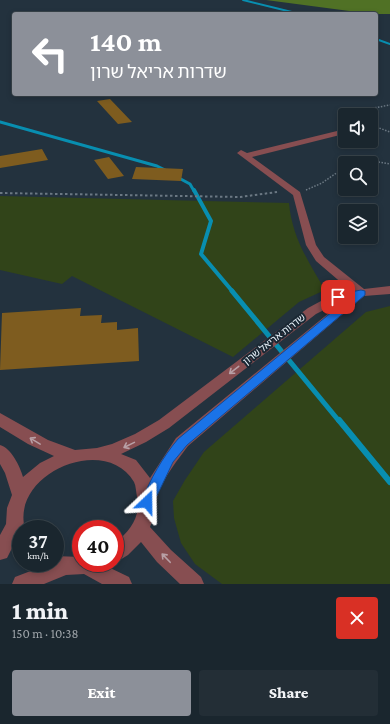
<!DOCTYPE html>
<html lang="en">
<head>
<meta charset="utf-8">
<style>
	:root { --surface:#1a262e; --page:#232e36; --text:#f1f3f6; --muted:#9fa5aa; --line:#38434a; --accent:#8c9099 }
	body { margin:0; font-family:"Crimson Pro","Noto Sans Hebrew",serif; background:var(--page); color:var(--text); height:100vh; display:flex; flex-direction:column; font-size:15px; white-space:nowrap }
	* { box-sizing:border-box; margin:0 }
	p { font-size:13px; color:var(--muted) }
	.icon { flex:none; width:22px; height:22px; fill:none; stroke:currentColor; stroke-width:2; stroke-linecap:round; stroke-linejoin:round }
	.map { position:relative; height:584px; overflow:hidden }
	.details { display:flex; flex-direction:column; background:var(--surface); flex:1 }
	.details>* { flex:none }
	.top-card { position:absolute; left:12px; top:12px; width:366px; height:84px; border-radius:4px; box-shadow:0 2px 6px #0003,0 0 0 1px var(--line); background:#8c9099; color:#fff; overflow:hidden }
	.buttons { position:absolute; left:338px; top:108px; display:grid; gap:8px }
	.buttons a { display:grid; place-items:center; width:40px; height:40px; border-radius:4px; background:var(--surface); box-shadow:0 2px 6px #0003,0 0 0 1px var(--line); font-size:20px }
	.speed { position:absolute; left:12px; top:520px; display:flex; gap:8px; font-size:20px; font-weight:700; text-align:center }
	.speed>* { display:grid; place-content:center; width:52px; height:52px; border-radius:50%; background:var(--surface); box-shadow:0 2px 6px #0003,0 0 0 1px var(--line); line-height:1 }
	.speed small { font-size:10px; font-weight:400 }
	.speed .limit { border:6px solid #d22; background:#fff; color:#111 }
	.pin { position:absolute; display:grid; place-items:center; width:34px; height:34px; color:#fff; margin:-17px; border-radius:8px; box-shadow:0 2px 6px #0006 }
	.me { position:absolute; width:44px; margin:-22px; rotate:23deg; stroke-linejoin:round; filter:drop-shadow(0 0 3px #0008) }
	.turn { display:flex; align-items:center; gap:14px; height:84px; padding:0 12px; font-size:18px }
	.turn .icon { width:52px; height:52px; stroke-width:2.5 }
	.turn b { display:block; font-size:28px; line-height:34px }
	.round { display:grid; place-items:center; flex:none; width:42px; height:42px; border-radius:4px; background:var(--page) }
	.summary { display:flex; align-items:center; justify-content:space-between; height:68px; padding:0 12px }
	h1 { font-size:24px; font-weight:800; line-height:30px }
	.action { display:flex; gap:8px; margin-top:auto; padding:8px 12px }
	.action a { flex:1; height:46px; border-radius:4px; background:var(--accent); color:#fff; font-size:16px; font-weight:800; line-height:46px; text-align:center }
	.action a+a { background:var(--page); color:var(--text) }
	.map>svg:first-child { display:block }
</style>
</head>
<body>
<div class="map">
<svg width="390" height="584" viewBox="0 0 390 584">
	<rect width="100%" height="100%" fill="#23323e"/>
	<path fill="#314419" d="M 0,196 L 289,203 C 292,237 308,261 325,290 L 299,302 L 233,357 L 72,276 L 62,284 L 0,270 Z
		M 390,306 L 390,584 L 222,584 L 195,564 L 181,543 L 174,518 L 173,501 L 185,480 L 204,452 L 366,312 Z"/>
	<path fill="#507125" d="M 266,0 L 390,0 L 390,14 L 372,14 Z"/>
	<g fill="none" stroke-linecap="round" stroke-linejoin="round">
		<path stroke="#088eb0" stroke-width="2" d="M 243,0 L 300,14
			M 376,39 L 390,44"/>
		<path stroke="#088eb0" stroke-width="3" d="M 0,122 L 157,166 L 167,171
			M 177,177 L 190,184 L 194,191"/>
		<path stroke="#088eb0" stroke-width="4" d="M 194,190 L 211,221 L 201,254 L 233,292"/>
		<path stroke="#088eb0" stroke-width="5" d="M 232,291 L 339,421"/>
		<path stroke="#088eb0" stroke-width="6" d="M 339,420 L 390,482"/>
	</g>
	<path fill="#7e5c1f" d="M 110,99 L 132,122 L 118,124 L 97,101 Z
		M 42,149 L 48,160 L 0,168 L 0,156 Z
		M 109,157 L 124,176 L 108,179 L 94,160 Z
		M 136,167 L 183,169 L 181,181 L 132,179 Z
		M 81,308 L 80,316 L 102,315 L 101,323 L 117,322 L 117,330 L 138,328 L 139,361 L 0,370 L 2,313 Z"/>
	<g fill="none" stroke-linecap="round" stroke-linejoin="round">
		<path stroke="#6b7883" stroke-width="1.5" stroke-dasharray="1.5 1.5" stroke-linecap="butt" d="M 360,115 L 360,113 L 368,109 L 390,105
			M 371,125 L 390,132
			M 352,163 L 366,160 L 390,164
			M 306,190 L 322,183 L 345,167"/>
		<path stroke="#6b7883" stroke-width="2" stroke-dasharray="2.5 2.5" stroke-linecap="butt" d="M 0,193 L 240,197 L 277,192"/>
		<path fill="#874e51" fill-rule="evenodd" d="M 337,131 L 340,131 L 340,135 L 252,157 L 300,192 L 316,245 L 324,257 L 364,289 L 390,286 L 390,294 L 364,296 L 188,446 C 176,462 160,482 156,502 C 154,510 154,518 150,527 L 171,550 L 201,577 L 204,584 L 180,584 L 157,562 L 141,542 L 128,555 L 115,563 L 115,543 C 130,531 141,517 137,497 C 136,492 136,486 134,482 C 105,433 10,474 25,529 L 21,529 L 21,548 L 14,544 L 7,558 L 0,560 L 0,535 L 6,524 L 7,508 L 12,495 L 5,473 L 0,464 L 0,445 C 11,448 20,466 23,477 L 40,463 L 54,456 L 28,444 L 0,427 L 0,413 L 48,440 L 75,450 L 97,448 L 112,444 L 135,434 L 159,420 L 308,308 L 334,294 L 351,291 L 316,261 L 306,245 L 293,195 L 237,153 L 241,150 L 247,153 ZM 346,299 L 176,438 L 150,478 L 136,460 L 121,454 L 146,442 L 169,428 L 316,314 Z
			M 55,556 L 81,557 L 81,563 L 104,563 L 104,565 L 129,577 L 132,584 L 102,584 L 84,574 L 66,575 L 44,584 L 12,584 L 15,577 L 41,567 L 40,563 L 55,563 Z"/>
	</g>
	<defs><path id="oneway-shaft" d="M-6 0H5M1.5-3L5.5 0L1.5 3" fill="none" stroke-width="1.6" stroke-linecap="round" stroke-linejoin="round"/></defs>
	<g stroke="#b8a0a6">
		<use href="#oneway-shaft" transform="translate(234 370) rotate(142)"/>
		<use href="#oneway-shaft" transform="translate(35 441) rotate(-149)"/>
		<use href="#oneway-shaft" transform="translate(129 445) rotate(154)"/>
		<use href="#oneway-shaft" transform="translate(166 558) rotate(-134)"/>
	</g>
	<path fill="#1a73e8" stroke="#114b97" d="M 361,290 L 365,291 L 365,295 L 187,445 L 173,462 L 152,506 L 147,507 L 143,506 L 141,502 C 151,478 162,458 178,439 L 350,297 L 335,299 L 335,295 Z"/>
	<g text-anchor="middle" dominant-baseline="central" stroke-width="4" stroke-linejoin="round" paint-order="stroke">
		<g font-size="10" fill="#e9f2fa" stroke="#1a2834">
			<text transform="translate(274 339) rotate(-38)">שדרות אריאל שרון</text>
		</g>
	</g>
</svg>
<div class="buttons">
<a><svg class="icon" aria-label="sound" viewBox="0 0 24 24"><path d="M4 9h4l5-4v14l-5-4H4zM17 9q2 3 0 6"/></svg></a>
<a><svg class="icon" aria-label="search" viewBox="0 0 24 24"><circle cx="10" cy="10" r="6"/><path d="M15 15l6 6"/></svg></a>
<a><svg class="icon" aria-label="layers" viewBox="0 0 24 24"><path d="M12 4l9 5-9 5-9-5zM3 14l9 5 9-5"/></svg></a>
</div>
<div class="speed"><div>37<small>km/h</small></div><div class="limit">40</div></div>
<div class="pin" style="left:338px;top:297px;background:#d93025"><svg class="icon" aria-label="arrive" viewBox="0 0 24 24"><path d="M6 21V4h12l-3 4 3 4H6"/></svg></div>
<svg class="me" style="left:147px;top:502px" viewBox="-20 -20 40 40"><path d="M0-17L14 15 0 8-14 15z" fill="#1a73e8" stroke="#fff" stroke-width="4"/></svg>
<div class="top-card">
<div class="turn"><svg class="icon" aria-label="left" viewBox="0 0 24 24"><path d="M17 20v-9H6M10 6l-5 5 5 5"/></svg><div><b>140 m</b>שדרות אריאל שרון</div></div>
</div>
</div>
<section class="details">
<div class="summary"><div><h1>1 min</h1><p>150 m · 10:38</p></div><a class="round" style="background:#d93025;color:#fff"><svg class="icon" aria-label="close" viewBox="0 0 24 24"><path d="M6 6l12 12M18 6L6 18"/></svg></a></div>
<div class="action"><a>Exit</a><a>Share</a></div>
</section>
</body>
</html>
